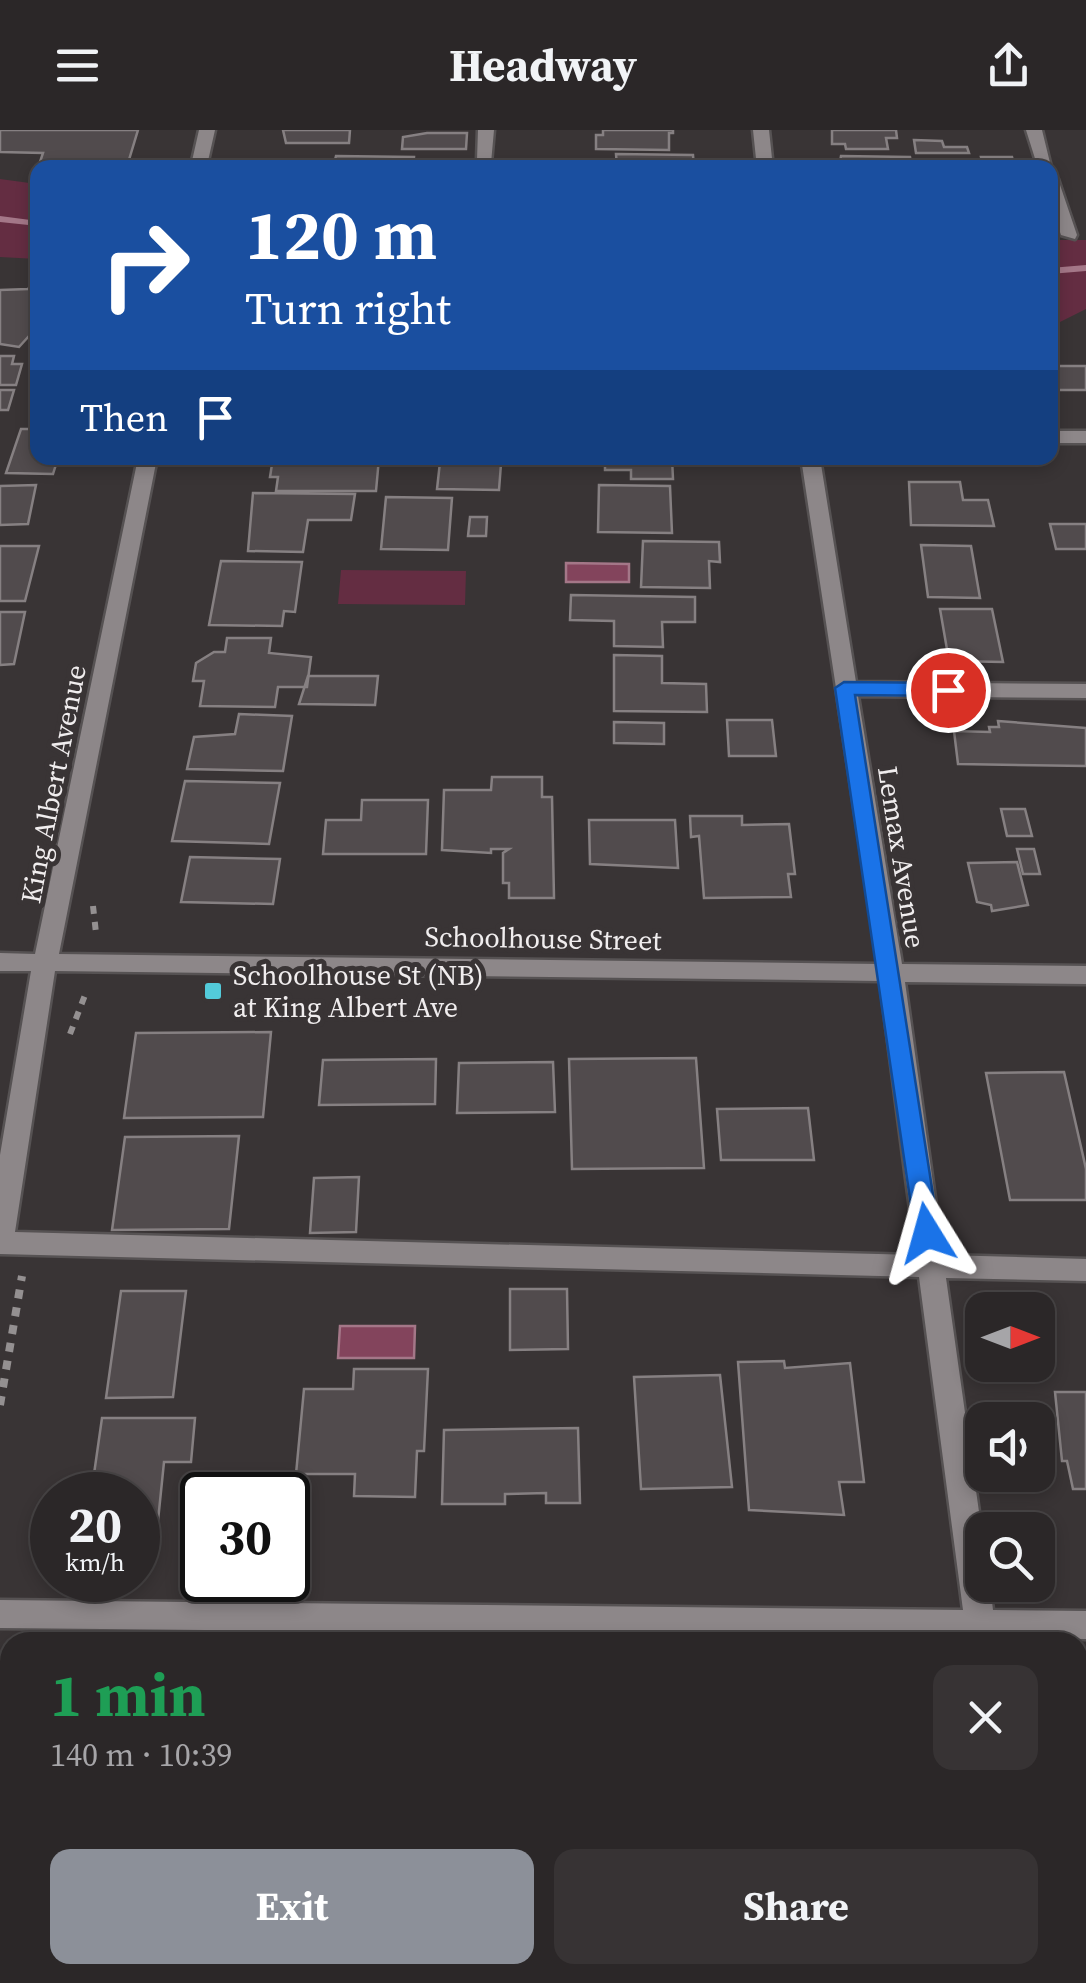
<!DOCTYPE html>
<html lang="en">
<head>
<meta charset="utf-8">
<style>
	:root { --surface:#2b2728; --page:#373334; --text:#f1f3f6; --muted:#a6a5a8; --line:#474445; --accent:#8c9099 }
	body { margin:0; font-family:"Source Serif 4",serif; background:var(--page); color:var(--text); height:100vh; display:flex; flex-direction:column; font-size:38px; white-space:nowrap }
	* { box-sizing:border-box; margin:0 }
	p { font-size:32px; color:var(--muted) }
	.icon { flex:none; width:55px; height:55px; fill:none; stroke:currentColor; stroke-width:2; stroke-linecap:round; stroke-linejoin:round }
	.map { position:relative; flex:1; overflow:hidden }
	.drawer { position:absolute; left:0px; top:1502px; width:1088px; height:352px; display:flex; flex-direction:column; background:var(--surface); border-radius:30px 30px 0 0; box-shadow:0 5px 15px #0003,0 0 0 2px var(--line) }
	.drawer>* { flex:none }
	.top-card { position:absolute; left:30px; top:30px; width:1028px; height:305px; border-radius:20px; box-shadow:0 5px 15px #0003,0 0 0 2px var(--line); background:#1a4fa0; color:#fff; overflow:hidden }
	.needle { width:65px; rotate:90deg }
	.buttons { position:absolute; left:965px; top:1162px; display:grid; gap:20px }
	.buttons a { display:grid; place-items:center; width:90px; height:90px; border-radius:20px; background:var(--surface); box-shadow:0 5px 15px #0003,0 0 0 2px var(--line); font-size:50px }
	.speed { position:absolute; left:30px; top:1342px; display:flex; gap:20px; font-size:50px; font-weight:700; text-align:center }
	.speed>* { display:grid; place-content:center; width:130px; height:130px; border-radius:50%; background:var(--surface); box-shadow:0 5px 15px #0003,0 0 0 2px var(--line); line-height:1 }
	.speed small { font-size:25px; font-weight:400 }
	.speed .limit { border:5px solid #111; border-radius:15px; background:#fff; color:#111 }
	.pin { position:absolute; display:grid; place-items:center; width:85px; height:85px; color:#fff; margin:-42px; border:5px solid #fff; border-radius:50%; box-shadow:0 2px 10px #0007 }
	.me { position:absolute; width:110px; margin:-55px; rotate:352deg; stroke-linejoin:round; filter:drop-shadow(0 0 8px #0008) }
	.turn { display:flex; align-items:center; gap:35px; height:210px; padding:0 50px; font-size:45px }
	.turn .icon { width:130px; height:130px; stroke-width:2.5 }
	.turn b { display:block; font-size:70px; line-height:85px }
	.then { display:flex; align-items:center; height:95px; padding:0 50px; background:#0003; gap:20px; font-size:38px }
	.round { display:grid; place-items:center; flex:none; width:105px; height:105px; border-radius:20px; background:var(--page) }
	.overview { display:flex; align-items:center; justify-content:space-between; height:170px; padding:0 50px }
	h1 { font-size:60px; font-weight:700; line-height:75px; color:#1e9e55 }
	.action { display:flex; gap:20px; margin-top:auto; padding:20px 50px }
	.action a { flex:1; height:115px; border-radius:20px; background:var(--accent); color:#fff; font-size:40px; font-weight:700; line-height:115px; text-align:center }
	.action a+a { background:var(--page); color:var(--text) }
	header { display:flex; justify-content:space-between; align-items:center; height:130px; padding:0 50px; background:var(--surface); font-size:45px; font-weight:700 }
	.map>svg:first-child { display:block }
</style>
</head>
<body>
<header><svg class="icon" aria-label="menu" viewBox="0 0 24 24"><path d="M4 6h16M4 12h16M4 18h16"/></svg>Headway<svg class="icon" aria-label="share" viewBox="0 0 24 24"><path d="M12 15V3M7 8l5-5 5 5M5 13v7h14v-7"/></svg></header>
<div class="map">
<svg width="1086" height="1853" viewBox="0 0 1086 1853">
	<rect width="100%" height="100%" fill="#393435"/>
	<path fill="#642d42" d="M 0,49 L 37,54 L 37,129 L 0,127 Z
		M 1050,110 L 1086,110 L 1086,179 L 1050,197 Z
		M 341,440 L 466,441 L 465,475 L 338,474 Z"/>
	<path fill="#83445c" stroke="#a47788" stroke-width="2.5" d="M 566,433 L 629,434 L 629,452 L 566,452 Z
		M 340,1196 L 415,1196 L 414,1228 L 338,1228 Z"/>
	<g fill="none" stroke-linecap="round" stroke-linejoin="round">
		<path fill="#a47788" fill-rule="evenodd" d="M 0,86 L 38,91 L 38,96 L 0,92 Z
			M 1086,135 L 1086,141 L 1050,144 L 1050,138 Z"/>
	</g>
	<path fill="#514b4d" stroke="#868082" stroke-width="2.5" d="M 0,0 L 138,0 L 128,33 L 40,32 L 43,23 L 0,22 Z
		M 283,0 L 350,0 L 349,13 L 286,13 Z
		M 603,0 L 673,0 L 673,3 L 669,3 L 669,20 L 596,19 L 596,5 L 603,5 Z
		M 832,0 L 896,0 L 897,8 L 886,8 L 888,19 L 846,19 L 845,14 L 832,14 Z
		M 427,3 L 467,3 L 466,19 L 402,19 L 403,7 Z
		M 914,10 L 942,11 L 944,17 L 967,17 L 969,23 L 916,23 Z
		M 616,24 L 693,25 L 694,38 L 617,38 Z
		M 336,26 L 414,27 L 413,38 L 333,38 Z
		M 841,26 L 910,27 L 912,38 L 839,38 Z
		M 981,27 L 1012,27 L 1015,38 L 984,38 Z
		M 32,155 L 38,156 L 38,196 L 19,217 L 0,214 L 0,160 L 28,159 Z
		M 0,226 L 14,226 L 12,234 L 22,234 L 16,255 L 0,255 Z
		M 1050,236 L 1086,236 L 1086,260 L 1050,260 Z
		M 0,260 L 14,260 L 8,280 L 0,280 Z
		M 21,299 L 38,299 L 38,328 L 58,328 L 53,344 L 6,343 Z
		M 273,328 L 379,328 L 376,361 L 276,361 L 278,347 L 270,347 Z
		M 571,328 L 672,328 L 673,349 L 631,349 L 631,340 L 605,340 L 605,329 Z
		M 440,332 L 501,334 L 499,360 L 437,359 Z
		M 909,352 L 960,352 L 963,370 L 988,370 L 994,396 L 911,395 Z
		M 36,355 L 28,394 L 0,395 L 0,356 Z
		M 599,355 L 670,356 L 672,403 L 598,402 Z
		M 253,363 L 355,364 L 351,390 L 308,390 L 303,422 L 248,421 Z
		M 386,367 L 452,368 L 448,420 L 381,419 Z
		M 470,387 L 487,387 L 486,406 L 468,406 Z
		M 1050,394 L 1086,394 L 1086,419 L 1056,419 Z
		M 643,411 L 719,412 L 720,432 L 709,431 L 710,458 L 641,457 Z
		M 921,415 L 971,416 L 980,468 L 928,467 Z
		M 0,416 L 39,416 L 25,471 L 0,471 Z
		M 221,431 L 302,432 L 295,482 L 284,481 L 282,496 L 209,495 Z
		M 571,465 L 695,467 L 695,492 L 662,492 L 663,517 L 614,516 L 614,491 L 570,490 Z
		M 940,479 L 992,479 L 1003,532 L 949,531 Z
		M 0,482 L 25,482 L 14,534 L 0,535 Z
		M 227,508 L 271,508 L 269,523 L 311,527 L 307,557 L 278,557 L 275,577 L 200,576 L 204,551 L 193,551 L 196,533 L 214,522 L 225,522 Z
		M 614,525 L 662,526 L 662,553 L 706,554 L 707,582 L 614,581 Z
		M 308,546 L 378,546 L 375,575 L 299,574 Z
		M 239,584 L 292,586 L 283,641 L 187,639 L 194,607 L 235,604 Z
		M 727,590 L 772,590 L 776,626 L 729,626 Z
		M 998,591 L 1086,598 L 1086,636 L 958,634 L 954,601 L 990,602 L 989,597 L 999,597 Z
		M 614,592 L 664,593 L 664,614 L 614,613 Z
		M 492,647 L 542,647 L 542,667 L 552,667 L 554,768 L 509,768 L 509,753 L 503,753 L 503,723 L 509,719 L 491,719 L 491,723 L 442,720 L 444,660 L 491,660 Z
		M 185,651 L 280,653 L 269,714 L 172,711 Z
		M 362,670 L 428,670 L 426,724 L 323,724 L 326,690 L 361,690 Z
		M 1001,679 L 1025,679 L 1032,706 L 1007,706 Z
		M 690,686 L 742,686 L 742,695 L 789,694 L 795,744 L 788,744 L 791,767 L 704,768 L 699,706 L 691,707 Z
		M 589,690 L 675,690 L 678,738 L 590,734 Z
		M 1017,719 L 1034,719 L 1040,744 L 1023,744 Z
		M 190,727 L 280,729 L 273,774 L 181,772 Z
		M 1017,732 L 1028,775 L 992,781 L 991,775 L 977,772 L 968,733 Z
		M 271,902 L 263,987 L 124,988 L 136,903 Z
		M 696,928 L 704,1038 L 572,1039 L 569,929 Z
		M 436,929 L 435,974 L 319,975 L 323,930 Z
		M 553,932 L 555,982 L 457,983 L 459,933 Z
		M 1064,942 L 1086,1039 L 1086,1070 L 1010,1070 L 986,943 Z
		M 808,978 L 814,1030 L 721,1030 L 717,979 Z
		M 239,1006 L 229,1099 L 112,1100 L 125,1007 Z
		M 359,1047 L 356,1102 L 310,1103 L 314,1048 Z
		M 510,1159 L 567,1159 L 568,1219 L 510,1220 Z
		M 121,1161 L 186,1161 L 173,1267 L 106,1268 Z
		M 784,1231 L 785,1238 L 850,1233 L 864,1352 L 839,1352 L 844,1385 L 749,1380 L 738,1232 Z
		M 354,1239 L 428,1239 L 424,1321 L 417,1321 L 415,1367 L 354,1366 L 355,1344 L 296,1344 L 304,1259 L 353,1259 Z
		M 720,1245 L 732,1357 L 641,1359 L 634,1247 Z
		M 1055,1262 L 1086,1262 L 1086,1359 L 1073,1359 L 1067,1331 L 1062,1331 Z
		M 102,1288 L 195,1288 L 191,1332 L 164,1332 L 158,1391 L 138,1391 L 138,1365 L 91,1365 Z
		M 578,1298 L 580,1373 L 546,1373 L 546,1363 L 505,1364 L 505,1374 L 442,1374 L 444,1300 Z
		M 6,1782 L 10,1783 L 10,1825 L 0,1825 Z
		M 166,1845 L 165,1853 L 4,1853 L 6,1847 L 13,1845 Z"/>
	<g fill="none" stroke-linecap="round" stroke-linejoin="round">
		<defs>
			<path id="minor" d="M 199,0 L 215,0 L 208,31 L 200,36 L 192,31 Z
				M 478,0 L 494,0 L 491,33 L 477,30 Z
				M 753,0 L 769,0 L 773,38 L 757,38 Z
				M 1026,0 L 1042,0 L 1052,41 L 1050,38 L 1038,38 Z
				M 1050,44 L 1058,49 L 1077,105 L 1075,109 L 1061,105 L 1050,73 Z
				M 1050,301 L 1086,301 L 1086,313 L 1050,313 Z
				M 138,328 L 157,328 L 59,824 L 878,834 L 801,328 L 820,328 L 856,552 L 1086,554 L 1086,568 L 858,566 L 902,834 L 1086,836 L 1086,854 L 905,852 L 943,1125 L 1086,1129 L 1086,1151 L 946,1148 L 982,1403 L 982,1455 L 990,1455 L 993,1480 L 1086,1481 L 1086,1509 L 0,1498 L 0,1470 L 963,1480 L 919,1147 L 0,1124 L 0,1025 L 31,841 L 0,841 L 0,823 L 35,824 ZM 55,841 L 880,851 L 916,1125 L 15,1102 Z"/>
		</defs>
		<use href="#minor" stroke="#565253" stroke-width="5"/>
		<path stroke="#949091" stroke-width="6" stroke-dasharray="8 8" stroke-linecap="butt" d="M 93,776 L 96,803
			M 70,904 L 87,860"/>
		<path stroke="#949091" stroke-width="8" stroke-dasharray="9 9" stroke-linecap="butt" d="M 0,1275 L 22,1146
			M 1063,1845 L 1064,1853"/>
		<use href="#minor" fill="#8d8789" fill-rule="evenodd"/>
	</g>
	<path fill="#1a73e8" stroke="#114b97" stroke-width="2.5" d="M 844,552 L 948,553 L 958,560 L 948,566 L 855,565 L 939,1103 L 927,1113 L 915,1103 L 835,558 Z"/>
	<rect fill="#53cbda" stroke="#393435" stroke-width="4" x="203" y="851" width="20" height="20" rx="5"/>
	<g text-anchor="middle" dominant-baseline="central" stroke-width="10" stroke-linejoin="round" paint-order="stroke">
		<g font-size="28" fill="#f0edee" stroke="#393435">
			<text transform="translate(53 654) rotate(-79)">King Albert Avenue</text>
			<text transform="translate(902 727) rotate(81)">Lemax Avenue</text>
			<text transform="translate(543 808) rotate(1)">Schoolhouse Street</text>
		</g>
		<g font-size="28" fill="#f0edee" stroke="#393435" text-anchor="start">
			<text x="233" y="845">Schoolhouse St (NB)<tspan x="233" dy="32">at King Albert Ave</tspan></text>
		</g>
	</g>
</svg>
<div class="buttons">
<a><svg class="needle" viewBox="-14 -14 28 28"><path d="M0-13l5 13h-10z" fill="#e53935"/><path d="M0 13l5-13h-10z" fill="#a6a5a8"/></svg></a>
<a><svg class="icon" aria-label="sound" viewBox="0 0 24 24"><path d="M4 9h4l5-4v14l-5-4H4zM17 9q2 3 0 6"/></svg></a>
<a><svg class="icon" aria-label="search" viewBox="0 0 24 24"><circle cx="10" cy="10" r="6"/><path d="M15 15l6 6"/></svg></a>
</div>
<div class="speed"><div>20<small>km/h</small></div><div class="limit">30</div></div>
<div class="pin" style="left:948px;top:560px;background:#d93025"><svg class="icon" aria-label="arrive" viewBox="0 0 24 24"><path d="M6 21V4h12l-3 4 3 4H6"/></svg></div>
<svg class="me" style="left:927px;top:1103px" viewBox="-20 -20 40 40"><path d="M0-17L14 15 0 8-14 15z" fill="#1a73e8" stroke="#fff" stroke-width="4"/></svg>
<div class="top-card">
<div class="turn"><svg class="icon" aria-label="right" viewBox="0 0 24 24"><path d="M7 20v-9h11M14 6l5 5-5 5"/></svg><div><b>120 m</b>Turn right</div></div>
<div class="then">Then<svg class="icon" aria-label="arrive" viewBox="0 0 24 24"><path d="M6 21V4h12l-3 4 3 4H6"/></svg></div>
</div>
<section class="drawer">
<div class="overview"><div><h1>1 min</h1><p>140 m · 10:39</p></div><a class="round"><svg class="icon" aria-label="close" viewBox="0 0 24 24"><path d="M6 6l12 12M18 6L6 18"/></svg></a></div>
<div class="action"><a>Exit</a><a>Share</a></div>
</section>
</div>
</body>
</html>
